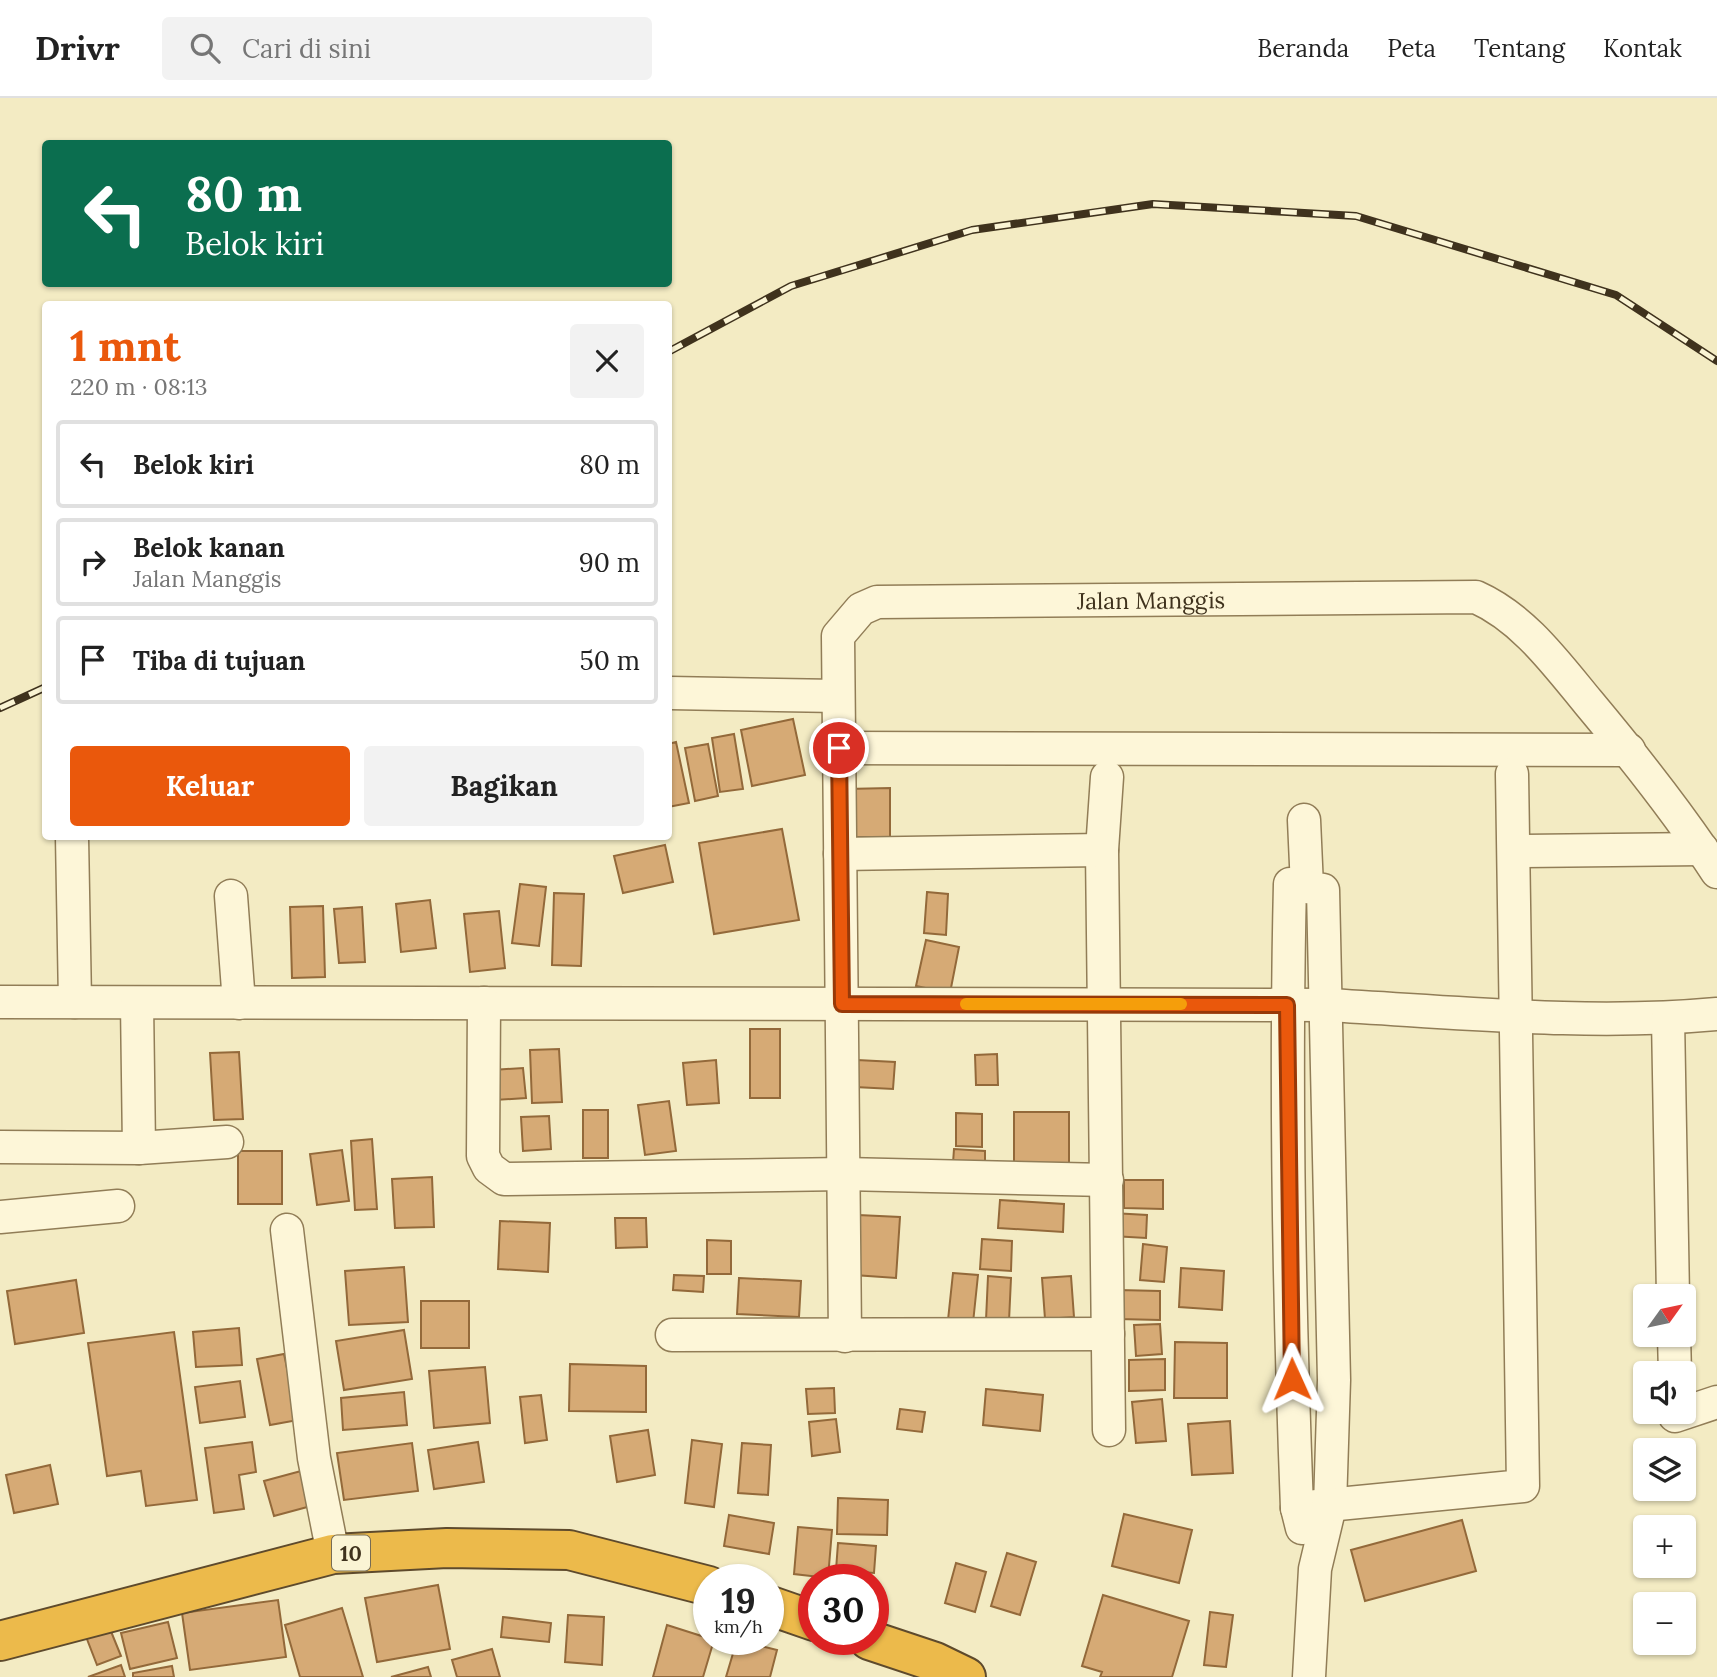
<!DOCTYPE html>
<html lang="id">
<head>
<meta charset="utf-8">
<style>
	:root { --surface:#fff; --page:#f2f2f2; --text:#222; --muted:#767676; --line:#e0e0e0; --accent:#ea580c }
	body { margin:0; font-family:Lora,serif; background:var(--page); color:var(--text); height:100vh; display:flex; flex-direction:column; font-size:26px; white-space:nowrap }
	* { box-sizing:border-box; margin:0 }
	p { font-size:23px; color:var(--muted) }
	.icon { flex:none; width:38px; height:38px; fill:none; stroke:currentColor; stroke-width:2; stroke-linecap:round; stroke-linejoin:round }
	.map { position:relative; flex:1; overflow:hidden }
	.drawer { position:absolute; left:42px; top:203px; width:630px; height:539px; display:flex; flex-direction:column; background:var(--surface); border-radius:7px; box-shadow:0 2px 5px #0004 }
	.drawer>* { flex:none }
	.guide { position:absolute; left:42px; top:42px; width:630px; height:147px; border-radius:7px; box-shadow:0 2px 5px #0004; background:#0b6e4f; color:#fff; overflow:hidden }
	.needle { width:46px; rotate:57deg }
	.controls { position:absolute; left:1633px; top:1186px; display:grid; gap:14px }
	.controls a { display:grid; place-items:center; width:63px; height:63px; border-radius:7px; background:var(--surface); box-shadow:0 2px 5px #0004; font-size:35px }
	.speed { position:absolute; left:693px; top:1466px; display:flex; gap:14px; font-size:35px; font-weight:700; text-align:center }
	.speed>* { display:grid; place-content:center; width:91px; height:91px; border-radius:50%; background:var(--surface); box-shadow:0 2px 5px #0004; line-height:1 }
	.speed small { font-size:18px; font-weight:400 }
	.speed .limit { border:10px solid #d22; background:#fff; color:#111 }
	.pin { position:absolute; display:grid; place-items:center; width:60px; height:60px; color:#fff; margin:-30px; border:4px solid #fff; border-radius:50%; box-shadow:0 2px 7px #0007 }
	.me { position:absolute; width:77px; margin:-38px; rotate:359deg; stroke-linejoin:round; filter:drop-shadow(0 0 5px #0008) }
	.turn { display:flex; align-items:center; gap:24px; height:147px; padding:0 28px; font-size:32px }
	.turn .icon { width:91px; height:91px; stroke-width:2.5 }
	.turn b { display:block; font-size:49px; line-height:60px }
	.round { display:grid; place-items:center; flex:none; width:74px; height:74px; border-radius:7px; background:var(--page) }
	.summary { display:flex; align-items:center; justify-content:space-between; height:119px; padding:0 28px }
	h1 { font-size:42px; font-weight:700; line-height:52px; color:var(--accent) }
	.button { display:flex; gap:14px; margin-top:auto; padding:14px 28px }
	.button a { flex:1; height:80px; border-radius:7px; background:var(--accent); color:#fff; font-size:28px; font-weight:700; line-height:80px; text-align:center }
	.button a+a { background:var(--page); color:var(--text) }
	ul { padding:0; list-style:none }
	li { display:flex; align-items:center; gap:21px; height:88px; margin:0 14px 10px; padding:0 14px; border:4px solid var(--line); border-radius:7px }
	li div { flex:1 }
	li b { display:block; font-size:26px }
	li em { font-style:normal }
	header { display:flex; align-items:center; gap:42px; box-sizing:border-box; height:98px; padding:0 35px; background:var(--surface); border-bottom:2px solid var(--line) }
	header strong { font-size:33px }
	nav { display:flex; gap:38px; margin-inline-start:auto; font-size:24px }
	.search { width:490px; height:63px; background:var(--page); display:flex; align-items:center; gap:18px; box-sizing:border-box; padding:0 24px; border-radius:7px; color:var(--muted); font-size:26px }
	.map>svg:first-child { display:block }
</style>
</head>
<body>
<header>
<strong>Drivr</strong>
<div class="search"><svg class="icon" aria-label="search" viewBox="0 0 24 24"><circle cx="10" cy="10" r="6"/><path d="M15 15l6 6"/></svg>Cari di sini</div>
<nav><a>Beranda</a><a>Peta</a><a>Tentang</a><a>Kontak</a></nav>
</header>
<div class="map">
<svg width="1717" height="1579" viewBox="0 0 1717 1579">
	<rect width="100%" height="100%" fill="#f3ebc3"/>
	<path fill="#d6aa75" stroke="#93693a" stroke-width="2" d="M 793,621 L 805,677 L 752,688 L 741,632 Z
		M 734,636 L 743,691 L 720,694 L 712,640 Z
		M 676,644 L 689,705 L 668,709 L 668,646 Z
		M 708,646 L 718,698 L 695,703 L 685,650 Z
		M 890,690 L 890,739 L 847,739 L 846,691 Z
		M 782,731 L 799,822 L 714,836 L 699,745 Z
		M 665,747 L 673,784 L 623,795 L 614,758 Z
		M 520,786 L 546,789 L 539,848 L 512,845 Z
		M 927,794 L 948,796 L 946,837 L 924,835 Z
		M 554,795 L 584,796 L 581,868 L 552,867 Z
		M 430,802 L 436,850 L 401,854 L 396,806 Z
		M 323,808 L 325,879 L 292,880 L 290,809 Z
		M 362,809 L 365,864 L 339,865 L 334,811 Z
		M 499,813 L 505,870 L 470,874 L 464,816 Z
		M 926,842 L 959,849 L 950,895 L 916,888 Z
		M 750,931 L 780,931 L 780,1000 L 750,1000 Z
		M 559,951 L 562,1004 L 532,1005 L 530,952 Z
		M 239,954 L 243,1021 L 214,1022 L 210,955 Z
		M 997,956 L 998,987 L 976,987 L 975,957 Z
		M 716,962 L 719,1005 L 687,1007 L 683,965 Z
		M 857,962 L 895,964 L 893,991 L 855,989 Z
		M 523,970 L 526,1000 L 495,1002 L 493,972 Z
		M 669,1003 L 676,1053 L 645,1057 L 638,1007 Z
		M 583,1012 L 608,1012 L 608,1060 L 583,1060 Z
		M 1014,1014 L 1069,1014 L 1069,1072 L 1014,1072 Z
		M 956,1015 L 982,1016 L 982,1049 L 956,1048 Z
		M 549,1018 L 551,1051 L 523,1053 L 521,1019 Z
		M 372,1041 L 377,1111 L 355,1112 L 351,1043 Z
		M 954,1051 L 985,1053 L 985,1067 L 953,1065 Z
		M 342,1052 L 349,1103 L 317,1107 L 310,1056 Z
		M 238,1053 L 282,1053 L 282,1106 L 238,1106 Z
		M 432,1079 L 434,1129 L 395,1130 L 392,1081 Z
		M 1124,1082 L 1163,1082 L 1163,1111 L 1124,1110 Z
		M 1000,1102 L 1064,1106 L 1063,1134 L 998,1130 Z
		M 1112,1115 L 1147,1117 L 1146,1140 L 1112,1138 Z
		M 858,1117 L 900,1119 L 896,1180 L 854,1177 Z
		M 615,1120 L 646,1120 L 647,1149 L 616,1150 Z
		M 500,1123 L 550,1125 L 548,1174 L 498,1171 Z
		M 982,1141 L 1012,1143 L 1011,1173 L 980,1171 Z
		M 707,1142 L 731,1143 L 731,1176 L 707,1176 Z
		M 1143,1146 L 1167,1149 L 1164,1184 L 1140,1182 Z
		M 404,1169 L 408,1224 L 349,1227 L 345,1173 Z
		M 1181,1170 L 1224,1173 L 1222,1212 L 1179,1209 Z
		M 953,1175 L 978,1177 L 973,1225 L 948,1222 Z
		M 674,1177 L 704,1178 L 703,1194 L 673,1192 Z
		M 988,1178 L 1011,1180 L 1009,1223 L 986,1222 Z
		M 1071,1178 L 1074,1219 L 1045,1221 L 1042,1180 Z
		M 739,1180 L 801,1183 L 799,1219 L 737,1216 Z
		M 76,1182 L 84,1235 L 15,1246 L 7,1193 Z
		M 1118,1192 L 1160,1193 L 1160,1222 L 1118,1221 Z
		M 421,1203 L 469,1203 L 469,1250 L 421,1250 Z
		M 1160,1226 L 1162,1256 L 1136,1258 L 1134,1227 Z
		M 239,1230 L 242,1267 L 196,1269 L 193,1234 Z
		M 404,1232 L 412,1281 L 344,1292 L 336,1243 Z
		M 174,1234 L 197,1402 L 146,1408 L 141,1373 L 107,1378 L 88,1245 Z
		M 1175,1244 L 1227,1245 L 1227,1300 L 1174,1300 Z
		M 284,1256 L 298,1322 L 270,1327 L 257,1261 Z
		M 1165,1261 L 1165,1292 L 1129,1293 L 1129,1262 Z
		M 570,1266 L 646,1268 L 646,1314 L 569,1313 Z
		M 485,1269 L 490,1325 L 434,1330 L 429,1273 Z
		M 240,1283 L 245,1319 L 200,1325 L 195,1289 Z
		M 834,1290 L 835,1315 L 808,1316 L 806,1291 Z
		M 986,1291 L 1043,1297 L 1040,1333 L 983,1327 Z
		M 404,1294 L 407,1327 L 343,1332 L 341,1300 Z
		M 541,1297 L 547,1342 L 525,1345 L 520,1299 Z
		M 1162,1301 L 1166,1343 L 1136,1345 L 1132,1304 Z
		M 900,1311 L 925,1314 L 922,1334 L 897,1331 Z
		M 836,1321 L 840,1354 L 812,1358 L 809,1324 Z
		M 1230,1323 L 1233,1375 L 1192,1377 L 1188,1326 Z
		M 648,1332 L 655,1377 L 617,1384 L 610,1338 Z
		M 692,1342 L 722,1346 L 714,1409 L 685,1405 Z
		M 252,1344 L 256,1374 L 239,1377 L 244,1411 L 214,1415 L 205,1350 Z
		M 478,1344 L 484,1384 L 434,1391 L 428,1352 Z
		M 412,1345 L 418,1393 L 344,1402 L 337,1355 Z
		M 742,1345 L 771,1347 L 768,1397 L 738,1395 Z
		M 50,1367 L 58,1406 L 14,1415 L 6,1377 Z
		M 301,1373 L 311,1408 L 274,1418 L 264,1383 Z
		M 838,1400 L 888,1402 L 887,1437 L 837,1436 Z
		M 1124,1416 L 1192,1432 L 1179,1485 L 1112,1468 Z
		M 729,1417 L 774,1425 L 769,1456 L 724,1448 Z
		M 1462,1422 L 1476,1473 L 1365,1503 L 1351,1452 Z
		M 798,1429 L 832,1432 L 828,1480 L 794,1476 Z
		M 838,1445 L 876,1448 L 874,1475 L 836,1472 Z
		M 1007,1455 L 1036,1464 L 1020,1517 L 991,1508 Z
		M 956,1465 L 986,1474 L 975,1514 L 945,1505 Z
		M 438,1487 L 450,1551 L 377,1564 L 365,1500 Z
		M 1103,1497 L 1189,1523 L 1172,1579 L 1100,1579 L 1102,1574 L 1082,1568 Z
		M 278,1502 L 286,1559 L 190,1572 L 182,1515 Z
		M 342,1510 L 363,1579 L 300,1579 L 285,1527 Z
		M 1210,1514 L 1233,1517 L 1226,1569 L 1204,1567 Z
		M 568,1517 L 604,1519 L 602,1567 L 565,1564 Z
		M 503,1519 L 551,1525 L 549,1544 L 501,1539 Z
		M 168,1524 L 177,1560 L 130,1571 L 121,1535 Z
		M 108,1526 L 121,1558 L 97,1567 L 85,1536 Z
		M 667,1527 L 714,1542 L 703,1579 L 653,1579 Z
		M 737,1542 L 777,1552 L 770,1579 L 726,1579 Z
		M 492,1551 L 500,1579 L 457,1579 L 452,1562 Z
		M 121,1567 L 125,1579 L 88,1579 Z
		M 172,1568 L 174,1579 L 133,1579 L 133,1575 Z
		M 428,1569 L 431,1579 L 391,1579 Z"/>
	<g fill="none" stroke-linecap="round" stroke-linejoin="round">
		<defs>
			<g id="street">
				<path d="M 670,595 L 838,598"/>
				<path d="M 839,650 L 1629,652"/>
				<path d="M 1107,679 L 1102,752 L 1109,1332"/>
				<path d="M 1304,722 L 1307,789 L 1323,792 L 1334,1282 L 1330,1408 L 1315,1471 L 1309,1579"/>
				<path d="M 72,739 L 75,904"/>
				<path d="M 1515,753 L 1702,751"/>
				<path d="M 840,756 L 1102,752"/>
				<path d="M 231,798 L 239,905"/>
				<path d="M 0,904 L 1327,907 C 1456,914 1588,928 1717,916"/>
				<path d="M 137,905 L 139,1050"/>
				<path d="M 484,905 L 483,1058 L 489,1070 L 504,1081 L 844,1076 L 1107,1082"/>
				<path d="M 1668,920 L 1673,1199"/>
				<path d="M 0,1049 L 139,1050 L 227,1044"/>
				<path d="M 0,1119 L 118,1108"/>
				<path d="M 287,1132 L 314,1360 L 333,1456"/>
				<path d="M 672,1237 L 1108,1236"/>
				<path d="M 1674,1237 L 1675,1276"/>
				<path id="s1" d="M 845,1238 L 838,538 L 861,511 L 877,504 L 1476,499 C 1523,520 1555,564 1588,604 C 1634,659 1678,714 1717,774"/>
				<path d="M 1675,1314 L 1675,1318 L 1717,1304"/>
				<path d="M 1297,1410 L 1523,1388 L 1512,676"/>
				<path d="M 1302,1430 L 1297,1410 C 1289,1202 1285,994 1290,786 L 1307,789"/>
			</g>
			<path id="highway" d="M 768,1507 L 814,1523
				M 869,1542 L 935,1564 L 966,1579
				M 0,1543 L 333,1456 L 447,1450 L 569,1452 L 709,1488"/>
		</defs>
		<use href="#street" stroke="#917d57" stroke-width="35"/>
		<use href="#highway" stroke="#5e4a2c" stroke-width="42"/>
		<use href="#street" stroke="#fdf6d8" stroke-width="32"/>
		<use href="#highway" stroke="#ecba4b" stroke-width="38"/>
		<defs>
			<path id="rail" d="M 668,254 L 791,188 L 972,132 L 1153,106 L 1356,118 L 1616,197 L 1717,263
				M 0,610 L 46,589"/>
		</defs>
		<use href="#rail" stroke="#3f321d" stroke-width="8"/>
		<use href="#rail" stroke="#faf4d4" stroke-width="5" stroke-dasharray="16" stroke-linecap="butt"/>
	</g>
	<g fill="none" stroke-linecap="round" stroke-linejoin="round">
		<defs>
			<path id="route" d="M 839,650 L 842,906 L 1287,907 L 1292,1281"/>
		</defs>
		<use href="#route" stroke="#983908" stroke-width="18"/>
		<use href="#route" stroke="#ea580c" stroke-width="12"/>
		<path stroke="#f59e0b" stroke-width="12" d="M 966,906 L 1181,906"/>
	</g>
	<g text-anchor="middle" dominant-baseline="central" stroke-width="7" stroke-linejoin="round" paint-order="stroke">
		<rect fill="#faf4d4" stroke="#776c54" stroke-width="2" x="332" y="1437.5" width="38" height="35" rx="5"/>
		<g font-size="21" font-weight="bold" fill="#3f321d">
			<text x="351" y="1455">10</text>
		</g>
		<g font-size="23" fill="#3f321d" stroke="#faf4d4">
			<text stroke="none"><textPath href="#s1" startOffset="1027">Jalan Manggis</textPath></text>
		</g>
	</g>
</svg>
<div class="controls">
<a><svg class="needle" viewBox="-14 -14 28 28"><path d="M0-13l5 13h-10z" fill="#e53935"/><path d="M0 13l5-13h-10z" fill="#767676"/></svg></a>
<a><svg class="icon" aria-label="sound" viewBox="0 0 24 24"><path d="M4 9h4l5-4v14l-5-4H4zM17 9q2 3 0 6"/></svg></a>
<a><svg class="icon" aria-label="layers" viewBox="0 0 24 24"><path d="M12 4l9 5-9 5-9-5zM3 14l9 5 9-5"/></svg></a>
<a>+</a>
<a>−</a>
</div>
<div class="speed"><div>19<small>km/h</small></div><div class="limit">30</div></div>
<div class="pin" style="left:839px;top:650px;background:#d93025"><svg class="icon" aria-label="arrive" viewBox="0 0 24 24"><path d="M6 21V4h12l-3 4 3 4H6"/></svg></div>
<svg class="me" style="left:1292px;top:1281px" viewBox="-20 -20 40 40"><path d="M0-17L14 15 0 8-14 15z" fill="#ea580c" stroke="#fff" stroke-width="4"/></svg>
<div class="guide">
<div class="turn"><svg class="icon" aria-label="left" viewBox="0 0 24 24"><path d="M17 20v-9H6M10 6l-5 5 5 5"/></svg><div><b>80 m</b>Belok kiri</div></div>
</div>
<section class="drawer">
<div class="summary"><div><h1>1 mnt</h1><p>220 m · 08:13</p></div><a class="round"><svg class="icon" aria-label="close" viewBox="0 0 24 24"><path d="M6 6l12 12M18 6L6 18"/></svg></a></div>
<ul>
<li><svg class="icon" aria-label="left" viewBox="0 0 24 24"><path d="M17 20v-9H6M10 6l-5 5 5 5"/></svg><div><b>Belok kiri</b></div><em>80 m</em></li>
<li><svg class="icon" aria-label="right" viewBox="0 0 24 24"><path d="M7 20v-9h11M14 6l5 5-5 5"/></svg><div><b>Belok kanan</b><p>Jalan Manggis</p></div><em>90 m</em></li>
<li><svg class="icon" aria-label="arrive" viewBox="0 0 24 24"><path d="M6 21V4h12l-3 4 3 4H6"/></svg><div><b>Tiba di tujuan</b></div><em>50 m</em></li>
</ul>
<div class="button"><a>Keluar</a><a>Bagikan</a></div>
</section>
</div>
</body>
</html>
